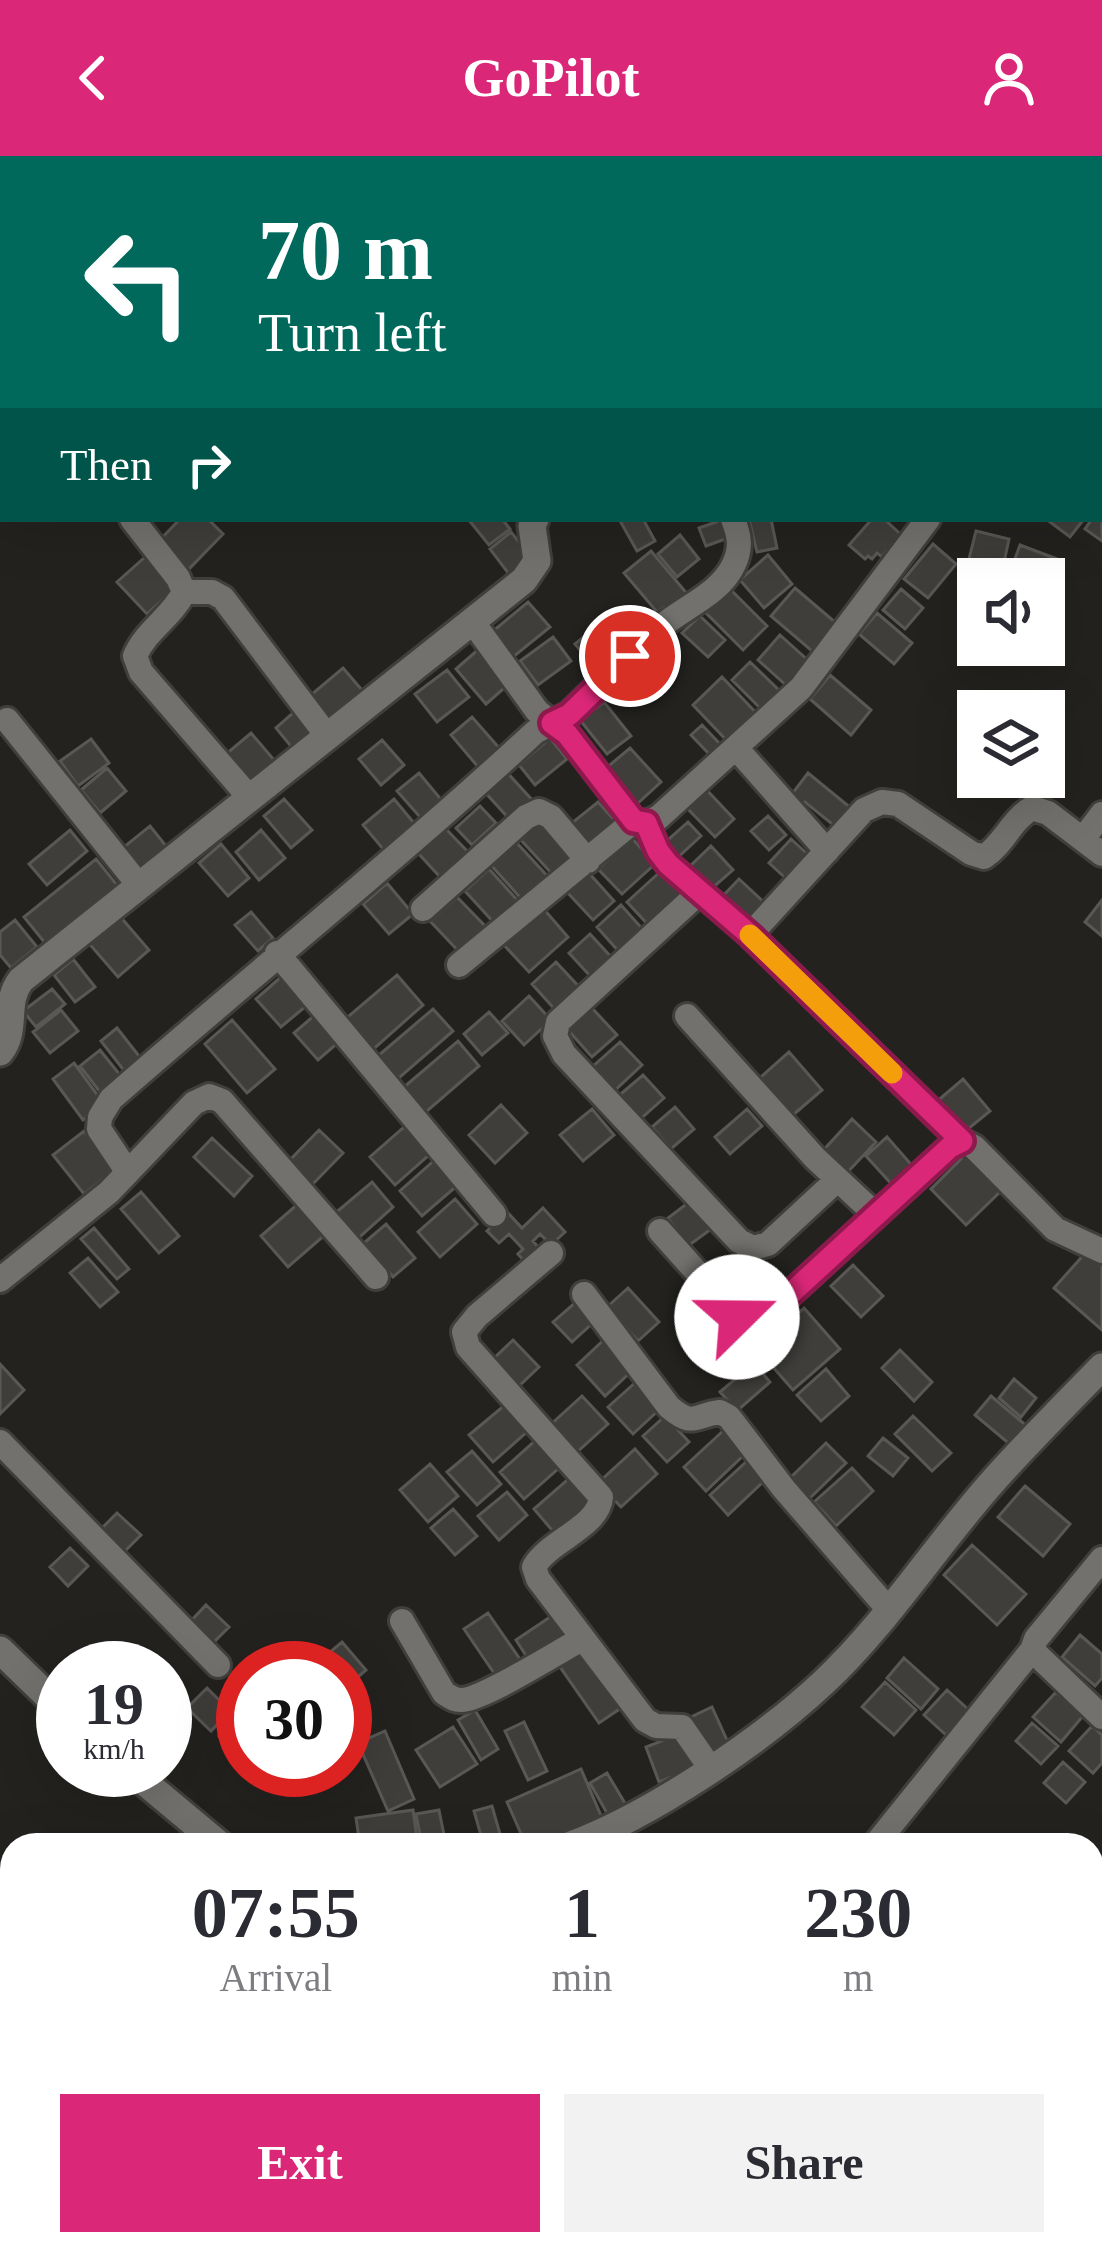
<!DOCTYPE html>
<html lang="en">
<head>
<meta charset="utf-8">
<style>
	:root { --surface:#fff; --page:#f2f2f3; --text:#2b2b33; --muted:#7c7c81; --accent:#db2777 }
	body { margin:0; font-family:Georgia,serif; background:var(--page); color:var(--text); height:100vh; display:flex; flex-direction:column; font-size:45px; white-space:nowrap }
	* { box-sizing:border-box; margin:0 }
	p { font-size:39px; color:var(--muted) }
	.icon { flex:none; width:66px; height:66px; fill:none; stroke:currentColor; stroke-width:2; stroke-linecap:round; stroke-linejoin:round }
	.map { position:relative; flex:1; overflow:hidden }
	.side { position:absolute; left:0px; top:1677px; width:1104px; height:423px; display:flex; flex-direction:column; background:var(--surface); border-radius:36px 36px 0 0; box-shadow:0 12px 48px #0002 }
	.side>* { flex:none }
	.top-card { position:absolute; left:0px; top:0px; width:1104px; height:366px; box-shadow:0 12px 48px #0002; background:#00695c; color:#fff; overflow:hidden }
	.tools { position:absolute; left:957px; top:402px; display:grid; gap:24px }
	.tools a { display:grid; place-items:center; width:108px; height:108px; border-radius:0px; background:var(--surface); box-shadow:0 12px 48px #0002; font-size:60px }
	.speed { position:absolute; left:36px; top:1485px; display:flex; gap:24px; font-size:60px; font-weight:700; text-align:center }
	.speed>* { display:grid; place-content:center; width:156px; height:156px; border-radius:50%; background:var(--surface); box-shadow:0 12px 48px #0002; line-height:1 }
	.speed small { font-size:30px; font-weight:400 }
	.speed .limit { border:18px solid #d22; background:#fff; color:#111 }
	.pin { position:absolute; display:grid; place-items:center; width:102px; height:102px; color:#fff; margin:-51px; border:6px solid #fff; border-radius:50%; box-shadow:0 3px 12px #0007 }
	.me { position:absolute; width:132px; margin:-66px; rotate:68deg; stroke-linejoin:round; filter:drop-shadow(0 0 9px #0008) }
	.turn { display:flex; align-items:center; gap:42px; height:252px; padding:0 60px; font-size:54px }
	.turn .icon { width:156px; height:156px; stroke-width:2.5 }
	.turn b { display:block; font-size:84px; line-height:102px }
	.then { display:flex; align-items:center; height:114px; padding:0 60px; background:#0003; gap:24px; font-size:45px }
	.eta { display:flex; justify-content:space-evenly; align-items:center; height:204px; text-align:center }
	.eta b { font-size:72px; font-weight:700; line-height:84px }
	.primary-button { display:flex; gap:24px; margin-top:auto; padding:24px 60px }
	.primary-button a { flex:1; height:138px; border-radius:0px; background:var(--accent); color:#fff; font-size:48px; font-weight:700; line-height:138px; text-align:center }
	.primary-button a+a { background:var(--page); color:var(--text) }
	header { display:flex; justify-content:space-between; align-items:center; height:156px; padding:0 60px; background:var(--accent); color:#fff; font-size:54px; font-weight:700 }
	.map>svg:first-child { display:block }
</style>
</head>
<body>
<header><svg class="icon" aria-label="back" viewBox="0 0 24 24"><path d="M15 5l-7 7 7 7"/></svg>GoPilot<svg class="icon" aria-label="person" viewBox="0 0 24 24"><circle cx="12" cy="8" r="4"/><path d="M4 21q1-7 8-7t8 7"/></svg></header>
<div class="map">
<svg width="1102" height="2098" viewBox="0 0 1102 2098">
	<rect width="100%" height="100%" fill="#23221f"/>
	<path fill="#3f3e3b" stroke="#595855" stroke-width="3" d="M 1102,348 L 1102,385 L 1085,373 L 1092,363 L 1101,363 Z
		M 180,363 L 208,363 L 223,378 L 187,415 L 158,386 Z
		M 468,363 L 502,363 L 510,373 L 489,389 Z
		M 619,363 L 643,363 L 655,385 L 637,395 Z
		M 749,363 L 771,363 L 777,392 L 757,396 Z
		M 872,363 L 884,363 L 907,384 L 892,401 L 886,396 L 882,401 L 877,397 L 872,403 L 868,400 L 865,403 L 849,389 Z
		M 1046,363 L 1084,363 L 1070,381 Z
		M 722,364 L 728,382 L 706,390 L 699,372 Z
		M 976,375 L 1009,383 L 1003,411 L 969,403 Z
		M 511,376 L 534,405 L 512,422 L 490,393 Z
		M 680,379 L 699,403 L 677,421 L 658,398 Z
		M 933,388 L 956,408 L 928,442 L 904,423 Z
		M 1020,389 L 1057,403 L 1045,436 L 1044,423 L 1008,422 Z
		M 651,395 L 689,440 L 668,457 L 664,451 L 657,456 L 624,417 Z
		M 768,399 L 792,428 L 764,452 L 740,424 Z
		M 145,401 L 174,433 L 147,458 L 117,426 Z
		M 795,432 L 843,473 L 819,501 L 771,460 Z
		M 730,433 L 767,470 L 743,494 L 706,457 Z
		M 901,433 L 923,452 L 905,473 L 883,454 Z
		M 528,446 L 550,471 L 513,501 L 492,476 Z
		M 877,457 L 912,487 L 894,508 L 859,478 Z
		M 700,460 L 725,484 L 708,501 L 682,477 Z
		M 597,470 L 621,500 L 600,518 L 575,488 Z
		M 780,479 L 811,507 L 788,531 L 758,504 Z
		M 553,481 L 571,505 L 538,529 L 520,505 Z
		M 480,492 L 510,527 L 486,548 L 456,513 Z
		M 750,506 L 784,539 L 766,558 L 732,524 Z
		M 343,512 L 368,541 L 330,573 L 305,544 Z
		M 447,514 L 469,541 L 437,566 L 415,538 Z
		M 830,519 L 871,554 L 851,579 L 810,543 Z
		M 722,521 L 761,562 L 732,590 L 693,549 Z
		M 604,546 L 631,580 L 607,598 L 580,564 Z
		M 293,557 L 316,584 L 298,599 L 276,572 Z
		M 472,561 L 501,594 L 479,612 L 451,579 Z
		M 702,569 L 720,588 L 709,598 L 691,579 Z
		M 251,577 L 280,611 L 254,633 L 225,599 Z
		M 550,582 L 567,603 L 535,629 L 519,609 Z
		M 91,583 L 109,607 L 78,630 L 60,605 Z
		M 382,584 L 404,609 L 381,629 L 359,603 Z
		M 630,592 L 661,626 L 636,649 L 604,614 Z
		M 107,612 L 126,635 L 100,657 L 81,634 Z
		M 504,613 L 534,646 L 512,666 L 482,633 Z
		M 419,617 L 448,652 L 427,669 L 397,635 Z
		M 808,617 L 852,653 L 837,672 L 805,646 L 800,652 L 789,642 Z
		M 702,629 L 734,663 L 715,681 L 683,648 Z
		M 284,643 L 312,674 L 291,692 L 264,660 Z
		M 394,643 L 419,673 L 388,699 L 363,669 Z
		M 598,646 L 617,667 L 585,693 L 567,671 Z
		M 480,650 L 496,667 L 472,689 L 456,672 Z
		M 768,660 L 786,679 L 769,694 L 751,675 Z
		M 544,662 L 576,698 L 553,719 L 521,684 Z
		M 688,666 L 701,680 L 675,704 L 661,690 Z
		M 150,670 L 170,695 L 138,720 L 119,695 Z
		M 445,672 L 468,696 L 440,721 L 418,697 Z
		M 70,674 L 87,695 L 47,729 L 29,708 Z
		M 261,674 L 285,702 L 259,724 L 236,696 Z
		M 632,682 L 655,708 L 622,738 L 598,713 Z
		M 791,683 L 814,704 L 792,728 L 769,707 Z
		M 515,685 L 551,724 L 525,747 L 490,708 Z
		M 221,688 L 249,722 L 228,740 L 199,707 Z
		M 711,690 L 733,714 L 709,735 L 688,712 Z
		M 96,703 L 121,734 L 49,792 L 24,761 Z
		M 489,713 L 519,746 L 495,768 L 465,735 Z
		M 662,714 L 687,741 L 652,773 L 627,746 Z
		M 588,716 L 614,745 L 593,764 L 567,736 Z
		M 739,723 L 768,750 L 749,771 L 719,744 Z
		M 387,727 L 413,758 L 389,778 L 363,748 Z
		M 457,741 L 489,774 L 462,799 L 430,765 Z
		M 1102,744 L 1102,780 L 1085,766 Z
		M 621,749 L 645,776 L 621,798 L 597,771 Z
		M 542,751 L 568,781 L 529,816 L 502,787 Z
		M 251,756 L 273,782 L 258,795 L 235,769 Z
		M 118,758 L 149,794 L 118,821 L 86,784 Z
		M 15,764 L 37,791 L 11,812 L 0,799 L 0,776 Z
		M 590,778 L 612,802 L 591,821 L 569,797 Z
		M 73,803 L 95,831 L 75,846 L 54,819 Z
		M 556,806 L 583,835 L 558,857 L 532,828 Z
		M 397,819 L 423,849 L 370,896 L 343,865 Z
		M 281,821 L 306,850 L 281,871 L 256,843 Z
		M 52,833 L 65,848 L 36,871 L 23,855 Z
		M 529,840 L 551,864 L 524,889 L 502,865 Z
		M 592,852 L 617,879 L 592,901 L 568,874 Z
		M 433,853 L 453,875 L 392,928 L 372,905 Z
		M 61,854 L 78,875 L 50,897 L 33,876 Z
		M 489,856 L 508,877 L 482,899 L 464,878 Z
		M 316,858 L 340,885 L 318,904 L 294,877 Z
		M 232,864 L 275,913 L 247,937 L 205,888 Z
		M 117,872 L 146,909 L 129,921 L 101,885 Z
		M 458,885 L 479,910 L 419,962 L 397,937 Z
		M 620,886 L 642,909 L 613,936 L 591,912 Z
		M 100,894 L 124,924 L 103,940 L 80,910 Z
		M 789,896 L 822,934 L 786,965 L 754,927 Z
		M 74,907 L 104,948 L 83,964 L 53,923 Z
		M 643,919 L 664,942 L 637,966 L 616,942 Z
		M 963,923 L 990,955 L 962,978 L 935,947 Z
		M 501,949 L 527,977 L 495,1007 L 469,979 Z
		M 675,951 L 694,973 L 671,993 L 652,971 Z
		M 592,953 L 614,979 L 583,1005 L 560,979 Z
		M 747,953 L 762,970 L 730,998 L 715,981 Z
		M 852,963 L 876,986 L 843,1021 L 819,999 Z
		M 404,971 L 429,999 L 395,1029 L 370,1001 Z
		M 319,974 L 343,997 L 309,1032 L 285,1009 Z
		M 84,975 L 115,1014 L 84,1038 L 53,999 Z
		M 887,981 L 916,1014 L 895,1032 L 866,1000 Z
		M 212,982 L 252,1020 L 234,1040 L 194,1001 Z
		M 966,998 L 1002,1034 L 966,1069 L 931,1033 Z
		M 437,1002 L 459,1028 L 422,1060 L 400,1035 Z
		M 372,1026 L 393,1051 L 355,1085 L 333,1059 Z
		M 141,1036 L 179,1080 L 159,1097 L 121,1053 Z
		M 455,1043 L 477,1068 L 440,1101 L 418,1076 Z
		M 693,1043 L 714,1071 L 688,1090 L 668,1062 Z
		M 300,1046 L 327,1077 L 288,1111 L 261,1080 Z
		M 543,1052 L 565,1076 L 551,1089 L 540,1078 L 533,1085 L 543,1097 L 529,1110 L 518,1098 L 523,1093 L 509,1078 L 499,1087 L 487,1075 L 507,1056 L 522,1072 Z
		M 386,1068 L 415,1102 L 393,1121 L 364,1087 Z
		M 94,1072 L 129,1113 L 117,1123 L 81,1083 Z
		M 1088,1094 L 1102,1106 L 1102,1174 L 1054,1132 Z
		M 88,1102 L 118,1136 L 100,1151 L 70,1117 Z
		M 853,1109 L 883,1140 L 861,1161 L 831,1130 Z
		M 628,1132 L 659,1166 L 638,1185 L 607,1151 Z
		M 577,1145 L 595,1165 L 572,1186 L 553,1166 Z
		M 804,1152 L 840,1193 L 793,1234 L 757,1193 Z
		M 607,1181 L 635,1212 L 605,1240 L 577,1209 Z
		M 513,1184 L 539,1211 L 516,1233 L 490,1206 Z
		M 900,1194 L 932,1226 L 914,1245 L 882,1212 Z
		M 754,1207 L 770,1226 L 737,1255 L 720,1236 Z
		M 0,1208 L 24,1234 L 0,1258 Z
		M 826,1213 L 849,1240 L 821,1265 L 797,1239 Z
		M 1014,1223 L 1036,1242 L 1021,1261 L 999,1242 Z
		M 637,1225 L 661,1252 L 633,1278 L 608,1251 Z
		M 582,1240 L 608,1268 L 575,1298 L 549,1270 Z
		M 991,1240 L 1029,1272 L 1013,1291 L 975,1259 Z
		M 506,1248 L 529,1274 L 493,1306 L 469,1279 Z
		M 665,1260 L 689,1286 L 667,1306 L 643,1280 Z
		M 913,1260 L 951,1297 L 932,1315 L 895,1278 Z
		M 724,1274 L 746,1297 L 706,1335 L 684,1311 Z
		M 883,1282 L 908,1302 L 893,1320 L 868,1300 Z
		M 536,1284 L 559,1312 L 524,1343 L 500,1316 Z
		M 826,1287 L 846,1307 L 809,1343 L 789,1323 Z
		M 635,1293 L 657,1318 L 621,1351 L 598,1327 Z
		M 472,1295 L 501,1328 L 477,1349 L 447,1316 Z
		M 747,1305 L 765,1324 L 728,1359 L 710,1339 Z
		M 430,1308 L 458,1340 L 428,1366 L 400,1334 Z
		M 852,1312 L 873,1335 L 836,1370 L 814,1346 Z
		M 574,1318 L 598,1345 L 557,1380 L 534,1353 Z
		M 1025,1330 L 1070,1368 L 1043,1400 L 998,1361 Z
		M 507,1336 L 527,1359 L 499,1384 L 478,1360 Z
		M 453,1353 L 477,1380 L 455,1399 L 431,1372 Z
		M 117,1357 L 141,1379 L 118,1402 L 94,1380 Z
		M 972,1389 L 1026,1438 L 997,1469 L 944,1419 Z
		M 70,1392 L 88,1410 L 68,1430 L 50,1411 Z
		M 206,1449 L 229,1471 L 212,1488 L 189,1467 Z
		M 488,1457 L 524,1509 L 500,1526 L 464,1473 Z
		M 553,1459 L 570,1484 L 532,1509 L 516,1484 Z
		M 1080,1479 L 1102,1498 L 1102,1522 L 1095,1530 L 1062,1501 Z
		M 342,1486 L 366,1514 L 345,1532 L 345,1512 L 311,1512 Z
		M 580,1492 L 621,1552 L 599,1567 L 558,1508 Z
		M 904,1502 L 938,1533 L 921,1553 L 887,1522 Z
		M 885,1526 L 916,1554 L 894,1579 L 862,1551 Z
		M 207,1532 L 230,1555 L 211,1575 L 187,1552 Z
		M 947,1534 L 969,1554 L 946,1579 L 924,1559 Z
		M 1056,1536 L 1083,1560 L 1061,1586 L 1033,1561 Z
		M 712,1551 L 731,1593 L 710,1603 L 691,1561 Z
		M 475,1554 L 498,1593 L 481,1604 L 458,1564 Z
		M 243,1558 L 243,1607 L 219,1580 Z
		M 524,1566 L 547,1615 L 528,1624 L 505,1575 Z
		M 1032,1567 L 1058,1590 L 1041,1608 L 1016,1585 Z
		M 1092,1570 L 1102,1579 L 1102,1607 L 1093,1617 L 1069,1595 Z
		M 453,1571 L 477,1608 L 440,1631 L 416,1594 Z
		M 385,1575 L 414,1643 L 388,1655 L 358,1587 Z
		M 684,1576 L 697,1611 L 659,1626 L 646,1591 Z
		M 1063,1606 L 1085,1626 L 1066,1647 L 1044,1627 Z
		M 581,1613 L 602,1662 L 543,1689 L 526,1689 L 507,1646 Z
		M 607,1617 L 626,1649 L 608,1659 L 590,1627 Z
		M 492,1650 L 500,1678 L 482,1683 L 474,1655 Z
		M 413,1654 L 418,1689 L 360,1689 L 356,1662 Z
		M 439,1654 L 446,1689 L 422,1689 L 416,1658 Z
		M 2,1843 L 12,1853 L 12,1883 L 2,1892 Z
		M 321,2088 L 358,2088 L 367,2098 L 324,2098 L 318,2091 Z"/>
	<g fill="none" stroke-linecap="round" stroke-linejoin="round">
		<defs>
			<path id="minor" d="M 28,0 L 30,3
				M 146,0 L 148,3
				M 341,0 L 344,3
				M 469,0 L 472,3
				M 905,0 L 907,3
				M 554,3 L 556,0
				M 1101,78 L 1102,77
				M 0,194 L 3,198
				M 1101,333 L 1102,334
				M 132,363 L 178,422 L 184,436 C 172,461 146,474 135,500 L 141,516 L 250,642
				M 184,436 L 212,436 L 223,442 L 328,581
				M 472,465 L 537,555 L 552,567 L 569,558 C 598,530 627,501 657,474 C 681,452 720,439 734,408 C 742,391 739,379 733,363
				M 7,564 L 138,728
				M 737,593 L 827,695
				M 646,667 L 658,695 L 668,708 L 750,779 L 962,985
				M 1083,683 L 1102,658
				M 701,735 L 558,866 L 555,880 L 564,898 L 739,1085 L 753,1092 L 768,1088 L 837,1024
				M 423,753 L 526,661 L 539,655 L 551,661 L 588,705
				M 750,779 L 864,654 L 882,646 L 898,648 L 971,697 L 984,701 C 1004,688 1011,664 1032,652 L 1048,657 L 1102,698
				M 277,797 L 494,1058
				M 459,809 L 634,665
				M 687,860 L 815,1002 L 875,1058
				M 127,1015 L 99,973 L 100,961 L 111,943 C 251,820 398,703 535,576 L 552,567 L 567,578 L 634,665 L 646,667 L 659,661 L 801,532 L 928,363
				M 660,1075 L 737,1161 L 750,1166 L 763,1163 L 950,991 L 962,985 L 974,991 L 1055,1073 L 1102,1095
				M 551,1097 L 477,1160 L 464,1176 L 468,1191 L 601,1341 C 599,1371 548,1385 534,1411 L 538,1423 L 645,1564 L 656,1570 L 682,1571 L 711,1613
				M 0,1124 L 109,1036 L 194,947 L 209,940 L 222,945 L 376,1121
				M 584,1138 L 669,1251 C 694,1272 694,1259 720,1256 L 729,1261 L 784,1333 L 889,1454
				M 0,1286 L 218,1509
				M 1102,1403 L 1036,1483 L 1032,1494 L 1102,1561
				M 402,1465 L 444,1537 C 451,1541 453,1544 461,1544 C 483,1544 559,1495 582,1483
				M 875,1689 L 1032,1494
				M 1092,1866 L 1102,1879
				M 0,1904 L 12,1916
				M 1092,2022 L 1102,2032
				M 1092,2074 L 1102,2065
				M 513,2088 L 520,2098
				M 895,2088 L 897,2098
				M 278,2098 L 290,2088
				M 1062,2098 L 1075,2088"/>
			<path id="tertiary" d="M 0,2 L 2,0
				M 955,3 L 959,0
				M 0,896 C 18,874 3,847 21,824 L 524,424 L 537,405 L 532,370 L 535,363
				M 0,1494 L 63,1555
				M 130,1614 L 220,1689
				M 571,1689 C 651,1659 760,1586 824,1526 C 888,1466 936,1389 995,1323 C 1029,1285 1066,1248 1102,1211"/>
		</defs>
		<use href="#minor" stroke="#3f3f3c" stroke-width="30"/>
		<use href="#tertiary" stroke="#3f3f3c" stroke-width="33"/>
		<use href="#minor" stroke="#73716e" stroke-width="24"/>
		<use href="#tertiary" stroke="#73716e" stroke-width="27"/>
	</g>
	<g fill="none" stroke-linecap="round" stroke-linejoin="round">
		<defs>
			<path id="route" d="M 630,500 L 569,559 L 552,567 L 567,578 L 634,665 L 646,667 L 658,695 L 668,708 L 750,779 L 962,985 L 950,991 L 763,1163 L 750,1166 L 737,1161"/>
		</defs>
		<use href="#route" stroke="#8e194d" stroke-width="30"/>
		<use href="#route" stroke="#db2777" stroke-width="21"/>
		<path stroke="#f59e0b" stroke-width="21" d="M 750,779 L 892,917"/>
	</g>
</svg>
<div class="tools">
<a><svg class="icon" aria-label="sound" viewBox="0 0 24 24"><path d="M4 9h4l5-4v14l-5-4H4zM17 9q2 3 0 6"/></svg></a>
<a><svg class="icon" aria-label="layers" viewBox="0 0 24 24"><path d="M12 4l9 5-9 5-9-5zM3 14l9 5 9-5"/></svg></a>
</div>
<div class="speed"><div>19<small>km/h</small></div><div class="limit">30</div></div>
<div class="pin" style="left:630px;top:500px;background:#d93025"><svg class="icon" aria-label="arrive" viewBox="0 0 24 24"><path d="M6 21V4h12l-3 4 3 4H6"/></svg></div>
<svg class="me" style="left:737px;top:1161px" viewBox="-20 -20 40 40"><circle r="19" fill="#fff"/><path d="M0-13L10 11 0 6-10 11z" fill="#db2777"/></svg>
<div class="top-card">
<div class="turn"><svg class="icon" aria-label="left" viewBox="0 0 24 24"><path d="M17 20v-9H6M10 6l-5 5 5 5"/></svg><div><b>70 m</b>Turn left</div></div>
<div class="then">Then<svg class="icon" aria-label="right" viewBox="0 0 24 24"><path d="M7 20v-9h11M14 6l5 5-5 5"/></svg></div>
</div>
<section class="side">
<div class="eta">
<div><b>07:55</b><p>Arrival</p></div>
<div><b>1</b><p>min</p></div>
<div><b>230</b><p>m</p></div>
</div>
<div class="primary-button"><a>Exit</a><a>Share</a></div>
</section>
</div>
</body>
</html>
